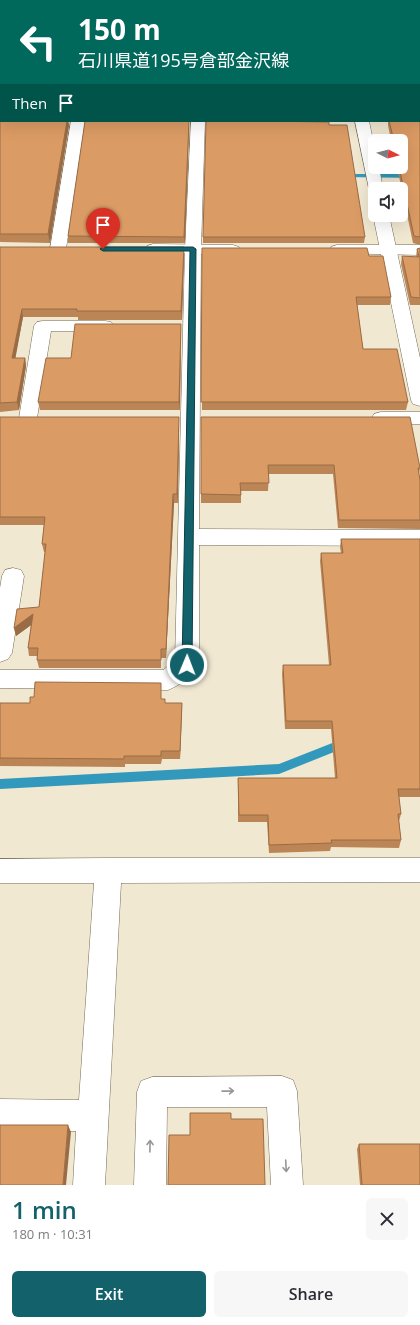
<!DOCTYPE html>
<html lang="en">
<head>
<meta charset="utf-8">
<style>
	:root { --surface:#fff; --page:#f7f7f7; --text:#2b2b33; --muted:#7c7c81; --accent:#13626b }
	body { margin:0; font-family:"Open Sans","Noto Sans JP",sans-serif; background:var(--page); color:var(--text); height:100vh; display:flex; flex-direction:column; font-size:15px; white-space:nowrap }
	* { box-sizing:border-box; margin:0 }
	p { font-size:13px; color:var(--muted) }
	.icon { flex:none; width:22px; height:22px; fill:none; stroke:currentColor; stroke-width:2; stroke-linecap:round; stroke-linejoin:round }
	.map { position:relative; height:1185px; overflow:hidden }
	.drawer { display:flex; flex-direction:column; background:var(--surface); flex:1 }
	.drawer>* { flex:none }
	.banner { position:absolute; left:0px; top:0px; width:420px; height:122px; box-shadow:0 4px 16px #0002; background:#00695c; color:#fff; overflow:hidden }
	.needle { width:26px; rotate:96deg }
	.tools { position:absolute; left:368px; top:134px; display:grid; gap:8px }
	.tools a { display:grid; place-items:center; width:40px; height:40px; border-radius:6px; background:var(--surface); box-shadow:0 4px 16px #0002; font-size:20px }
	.pin { position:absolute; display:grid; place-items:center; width:34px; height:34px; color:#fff; margin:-41px -17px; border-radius:50% 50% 50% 0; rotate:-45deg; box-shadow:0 0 4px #0007 }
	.pin .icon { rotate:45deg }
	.me { position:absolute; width:44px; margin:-22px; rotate:1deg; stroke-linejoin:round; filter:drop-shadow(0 0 3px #0008) }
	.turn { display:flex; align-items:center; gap:14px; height:84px; padding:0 12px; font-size:18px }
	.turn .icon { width:52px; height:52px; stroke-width:2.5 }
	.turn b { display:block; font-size:28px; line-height:34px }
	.then { display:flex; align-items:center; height:38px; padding:0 12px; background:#0003; gap:8px; font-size:15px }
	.round { display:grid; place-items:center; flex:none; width:42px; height:42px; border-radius:6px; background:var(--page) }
	.headline { display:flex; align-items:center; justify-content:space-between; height:68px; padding:0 12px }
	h1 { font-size:24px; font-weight:600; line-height:30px; color:var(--accent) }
	.button { display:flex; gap:8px; margin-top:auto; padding:8px 12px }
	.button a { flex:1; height:46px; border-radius:6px; background:var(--accent); color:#fff; font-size:16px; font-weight:600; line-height:46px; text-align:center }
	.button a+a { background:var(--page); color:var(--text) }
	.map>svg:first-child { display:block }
</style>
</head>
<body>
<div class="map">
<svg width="420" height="1185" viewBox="0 0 420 1185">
	<rect width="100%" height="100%" fill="#f1e8d2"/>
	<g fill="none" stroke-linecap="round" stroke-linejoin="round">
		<path fill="#3399bc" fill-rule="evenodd" d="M 342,174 L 420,174 L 420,178 L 340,177 L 340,175 Z
			M 345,738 L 349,740 L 351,743 L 349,746 L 279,774 L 0,789 L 0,779 L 279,764 Z"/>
		<path fill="#3399bc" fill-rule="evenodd" d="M 419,3 L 420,3 L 420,21 L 419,21 Z
			M 0,11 L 1,11 L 1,29 L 0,29 Z"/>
		<defs>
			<path id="minor" d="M 376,0 L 388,0 L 388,1 L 376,1 Z
				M 0,62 L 1,62 L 1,70 L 0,70 Z
				M 419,62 L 420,62 L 420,70 L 419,70 Z
				M 71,121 L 85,121 L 66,249 L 64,252 L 58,254 L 52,252 L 50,249 Z
				M 191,121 L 205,121 L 201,249 L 199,529 L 420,530 L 420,546 L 199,545 L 199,665 C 193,676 180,685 168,690 L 0,688 L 0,670 L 163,670 L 175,661 L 185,249 Z
				M 355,121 L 369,121 L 375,150 L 375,167 L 379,167 L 383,189 L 375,189 L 375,193 L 371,192 L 369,189 Z
				M 375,213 L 375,215 L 389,215 L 420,358 L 420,406 L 413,404 L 411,400 L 373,215 Z
				M 43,321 L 105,321 L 111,322 L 114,326 L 111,330 L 105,331 L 51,331 L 37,418 L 35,422 L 28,424 L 21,422 L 19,418 L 34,326 L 37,322 Z
				M 381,412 L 420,412 L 420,424 L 381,424 L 374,422 L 372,418 L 374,414 Z
				M 13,568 L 21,570 L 24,576 L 12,653 L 8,659 L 0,662 L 0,588 L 2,576 L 5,570 Z
				M 106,858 L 420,858 L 420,882 L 121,883 L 105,1185 L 73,1185 L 76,1131 L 0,1131 L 0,1099 L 79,1100 L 94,883 L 0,883 L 0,859 Z
				M 282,1076 L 293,1080 L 297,1091 L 303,1185 L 271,1185 L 267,1107 L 167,1107 L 166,1185 L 134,1185 L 137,1092 L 141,1081 L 152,1077 Z"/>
			<path id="major" d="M 153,244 L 233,245 L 239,247 L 241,250 L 239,253 L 233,255 L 147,252 L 145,249 L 147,246 Z
				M 337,245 L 420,245 L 420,255 L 331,253 L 329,250 L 331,247 Z"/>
		</defs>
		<use href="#minor" stroke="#736b58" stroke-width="1"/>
		<use href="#major" stroke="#736b58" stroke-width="1"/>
		<use href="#minor" fill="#fff" fill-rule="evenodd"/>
		<use href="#major" fill="#fff" fill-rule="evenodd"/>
	</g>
	<path fill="#bc8556" d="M 0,0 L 234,0 L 234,1 L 1,1 L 1,14 L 0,14 Z
		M 391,0 L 420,0 L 420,8 L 419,8 L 419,1 L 391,1 Z
		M 420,117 L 420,245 L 413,243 L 397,167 L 401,167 L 401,141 L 391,141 L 388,125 L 388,121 L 419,121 Z
		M 0,118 L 1,121 L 68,121 L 69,125 L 50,243 L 0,242 Z
		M 189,126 L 185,243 L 68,243 L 68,236 Z
		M 203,237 L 365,237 L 364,243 L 203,243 Z
		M 0,247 L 184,256 L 182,320 L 78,320 L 78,317 L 23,317 L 15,358 L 25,358 L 26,366 L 19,410 L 0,412 Z
		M 202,248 L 369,256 L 391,297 L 390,305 L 357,305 L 363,349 L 408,402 L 406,410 L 202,410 Z
		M 420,248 L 420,305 L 410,305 L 401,264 L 402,256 L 416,257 L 417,249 Z
		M 181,324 L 180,410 L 40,410 L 38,402 Z
		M 0,417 L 179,426 L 178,503 L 174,503 L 166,658 L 161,658 L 161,668 L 39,668 L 37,660 L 37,656 L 29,656 L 28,648 L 31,625 L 16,636 L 14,628 L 39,607 L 45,552 L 44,552 L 42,544 L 44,525 L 0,525 Z
		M 201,417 L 420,468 L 419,474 L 420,480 L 420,529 L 338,528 L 333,474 L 269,474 L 268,491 L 241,491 L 241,503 L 201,503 Z
		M 341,539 L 420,539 L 420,797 L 399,797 L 401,814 L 399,821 L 401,840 L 399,848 L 331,847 L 330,851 L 269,853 L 267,822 L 238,822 L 238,778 L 335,778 L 331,729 L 285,729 L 282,674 L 283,665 L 329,665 L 320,561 L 321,553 L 341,553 L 340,547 Z
		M 162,699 L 165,703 L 182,703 L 180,759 L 162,759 L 161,764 L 125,764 L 125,767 L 0,766 L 0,703 L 30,703 Z
		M 359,1144 L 420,1185 L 360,1185 L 357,1149 Z"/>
	<path fill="#996c46" d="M 67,121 L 68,121 L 69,125 L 50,243 L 48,234 Z
		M 189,121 L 189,126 L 185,243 L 184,237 Z
		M 184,247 L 184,256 L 182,320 L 181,311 Z
		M 22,309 L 23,317 L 14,366 L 12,358 Z
		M 181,324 L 181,332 L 180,410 L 179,402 Z
		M 25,358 L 26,366 L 19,410 L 17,402 Z
		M 179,417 L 179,426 L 178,503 L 177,494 Z
		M 173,494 L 174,503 L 166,658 L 166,649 Z
		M 33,614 L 34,623 L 16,636 L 14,628 Z
		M 182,703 L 182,711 L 180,759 L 180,751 Z
		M 68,1125 L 71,1132 L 66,1185 L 63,1185 Z"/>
	<path fill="#db9b64" stroke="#996c46" d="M 0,0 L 105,0 L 105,1 L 1,1 L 1,9 L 0,9 Z
		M 141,0 L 207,0 L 182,0 L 182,1 L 154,1 L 154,0 Z
		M 400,0 L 420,0 L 420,3 L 419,3 L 419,1 L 400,1 Z
		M 419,117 L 420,117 L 420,237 L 414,236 L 399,167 L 401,167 L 401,141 L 394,141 L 389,121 L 419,121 Z
		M 0,118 L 1,118 L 1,121 L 67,121 L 48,234 L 0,234 Z
		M 85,121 L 189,121 L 184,237 L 68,236 Z
		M 206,121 L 263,121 L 329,122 L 329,125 L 347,125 L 365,237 L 203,237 Z
		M 0,247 L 184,247 L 181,311 L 77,311 L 77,309 L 22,309 L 12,358 L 25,358 L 17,402 L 0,403 Z
		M 202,248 L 367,248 L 369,256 L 383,256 L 391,297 L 356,297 L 363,349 L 397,349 L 408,402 L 201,402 Z
		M 420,248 L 420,298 L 411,297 L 402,256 L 419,257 L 417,249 Z
		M 75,324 L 181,324 L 179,402 L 38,402 L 46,358 L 71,358 Z
		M 0,417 L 179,417 L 177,494 L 173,494 L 166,649 L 161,649 L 161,660 L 37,660 L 38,648 L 28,648 L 33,614 L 14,628 L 17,609 L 39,607 L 45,552 L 46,544 L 42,544 L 45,517 L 0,517 Z
		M 201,417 L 410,417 L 420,468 L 418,468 L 420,480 L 420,520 L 339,520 L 334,465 L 268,465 L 269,483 L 240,483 L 241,495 L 201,494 Z
		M 341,539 L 420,539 L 420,789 L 398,789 L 401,814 L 398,814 L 401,840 L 331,840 L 332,843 L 269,845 L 268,815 L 239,815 L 238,778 L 337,778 L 332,721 L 286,721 L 283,665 L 331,665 L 321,553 L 343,553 Z
		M 35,682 L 161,683 L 161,699 L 165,699 L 165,703 L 182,703 L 180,751 L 161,751 L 161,756 L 124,756 L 124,759 L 0,758 L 0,703 L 30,703 L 30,697 L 34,697 Z
		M 190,1113 L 231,1113 L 231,1119 L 263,1119 L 265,1185 L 168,1185 L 169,1135 L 190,1135 Z
		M 0,1125 L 68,1125 L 63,1185 L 0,1185 Z
		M 359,1144 L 420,1144 L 420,1185 L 362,1185 Z"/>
	<defs><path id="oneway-shaft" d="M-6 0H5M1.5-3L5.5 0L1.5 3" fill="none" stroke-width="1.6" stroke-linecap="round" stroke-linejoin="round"/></defs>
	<g stroke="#999794">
		<use href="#oneway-shaft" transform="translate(228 1091) rotate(-1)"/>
		<use href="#oneway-shaft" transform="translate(150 1146) rotate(-89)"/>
		<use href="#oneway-shaft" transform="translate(286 1166) rotate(87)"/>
	</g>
	<path fill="#13626b" stroke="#0c4046" d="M 193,247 L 196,249 L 192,665 L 187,669 L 182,665 L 190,251 L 103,251 L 100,249 L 103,247 Z"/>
</svg>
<div class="tools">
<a><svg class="needle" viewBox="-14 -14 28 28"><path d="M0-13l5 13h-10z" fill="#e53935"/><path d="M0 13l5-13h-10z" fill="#7c7c81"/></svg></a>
<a><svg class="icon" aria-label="sound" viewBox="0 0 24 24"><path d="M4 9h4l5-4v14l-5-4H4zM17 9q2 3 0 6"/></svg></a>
</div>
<div class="pin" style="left:103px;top:249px;background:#d93025"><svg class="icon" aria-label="arrive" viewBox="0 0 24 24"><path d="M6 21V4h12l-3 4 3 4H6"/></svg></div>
<svg class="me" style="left:187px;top:665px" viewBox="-20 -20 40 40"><circle r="17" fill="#13626b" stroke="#fff" stroke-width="3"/><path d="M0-11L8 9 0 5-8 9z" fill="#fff"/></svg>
<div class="banner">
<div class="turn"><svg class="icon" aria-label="left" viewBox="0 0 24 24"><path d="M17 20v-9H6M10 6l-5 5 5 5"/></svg><div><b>150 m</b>石川県道195号倉部金沢線</div></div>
<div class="then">Then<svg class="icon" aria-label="arrive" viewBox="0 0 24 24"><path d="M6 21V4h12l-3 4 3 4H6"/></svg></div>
</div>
</div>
<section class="drawer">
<div class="headline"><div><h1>1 min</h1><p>180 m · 10:31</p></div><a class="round"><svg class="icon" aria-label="close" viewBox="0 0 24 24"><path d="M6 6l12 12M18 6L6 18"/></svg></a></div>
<div class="button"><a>Exit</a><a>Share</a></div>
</section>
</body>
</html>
